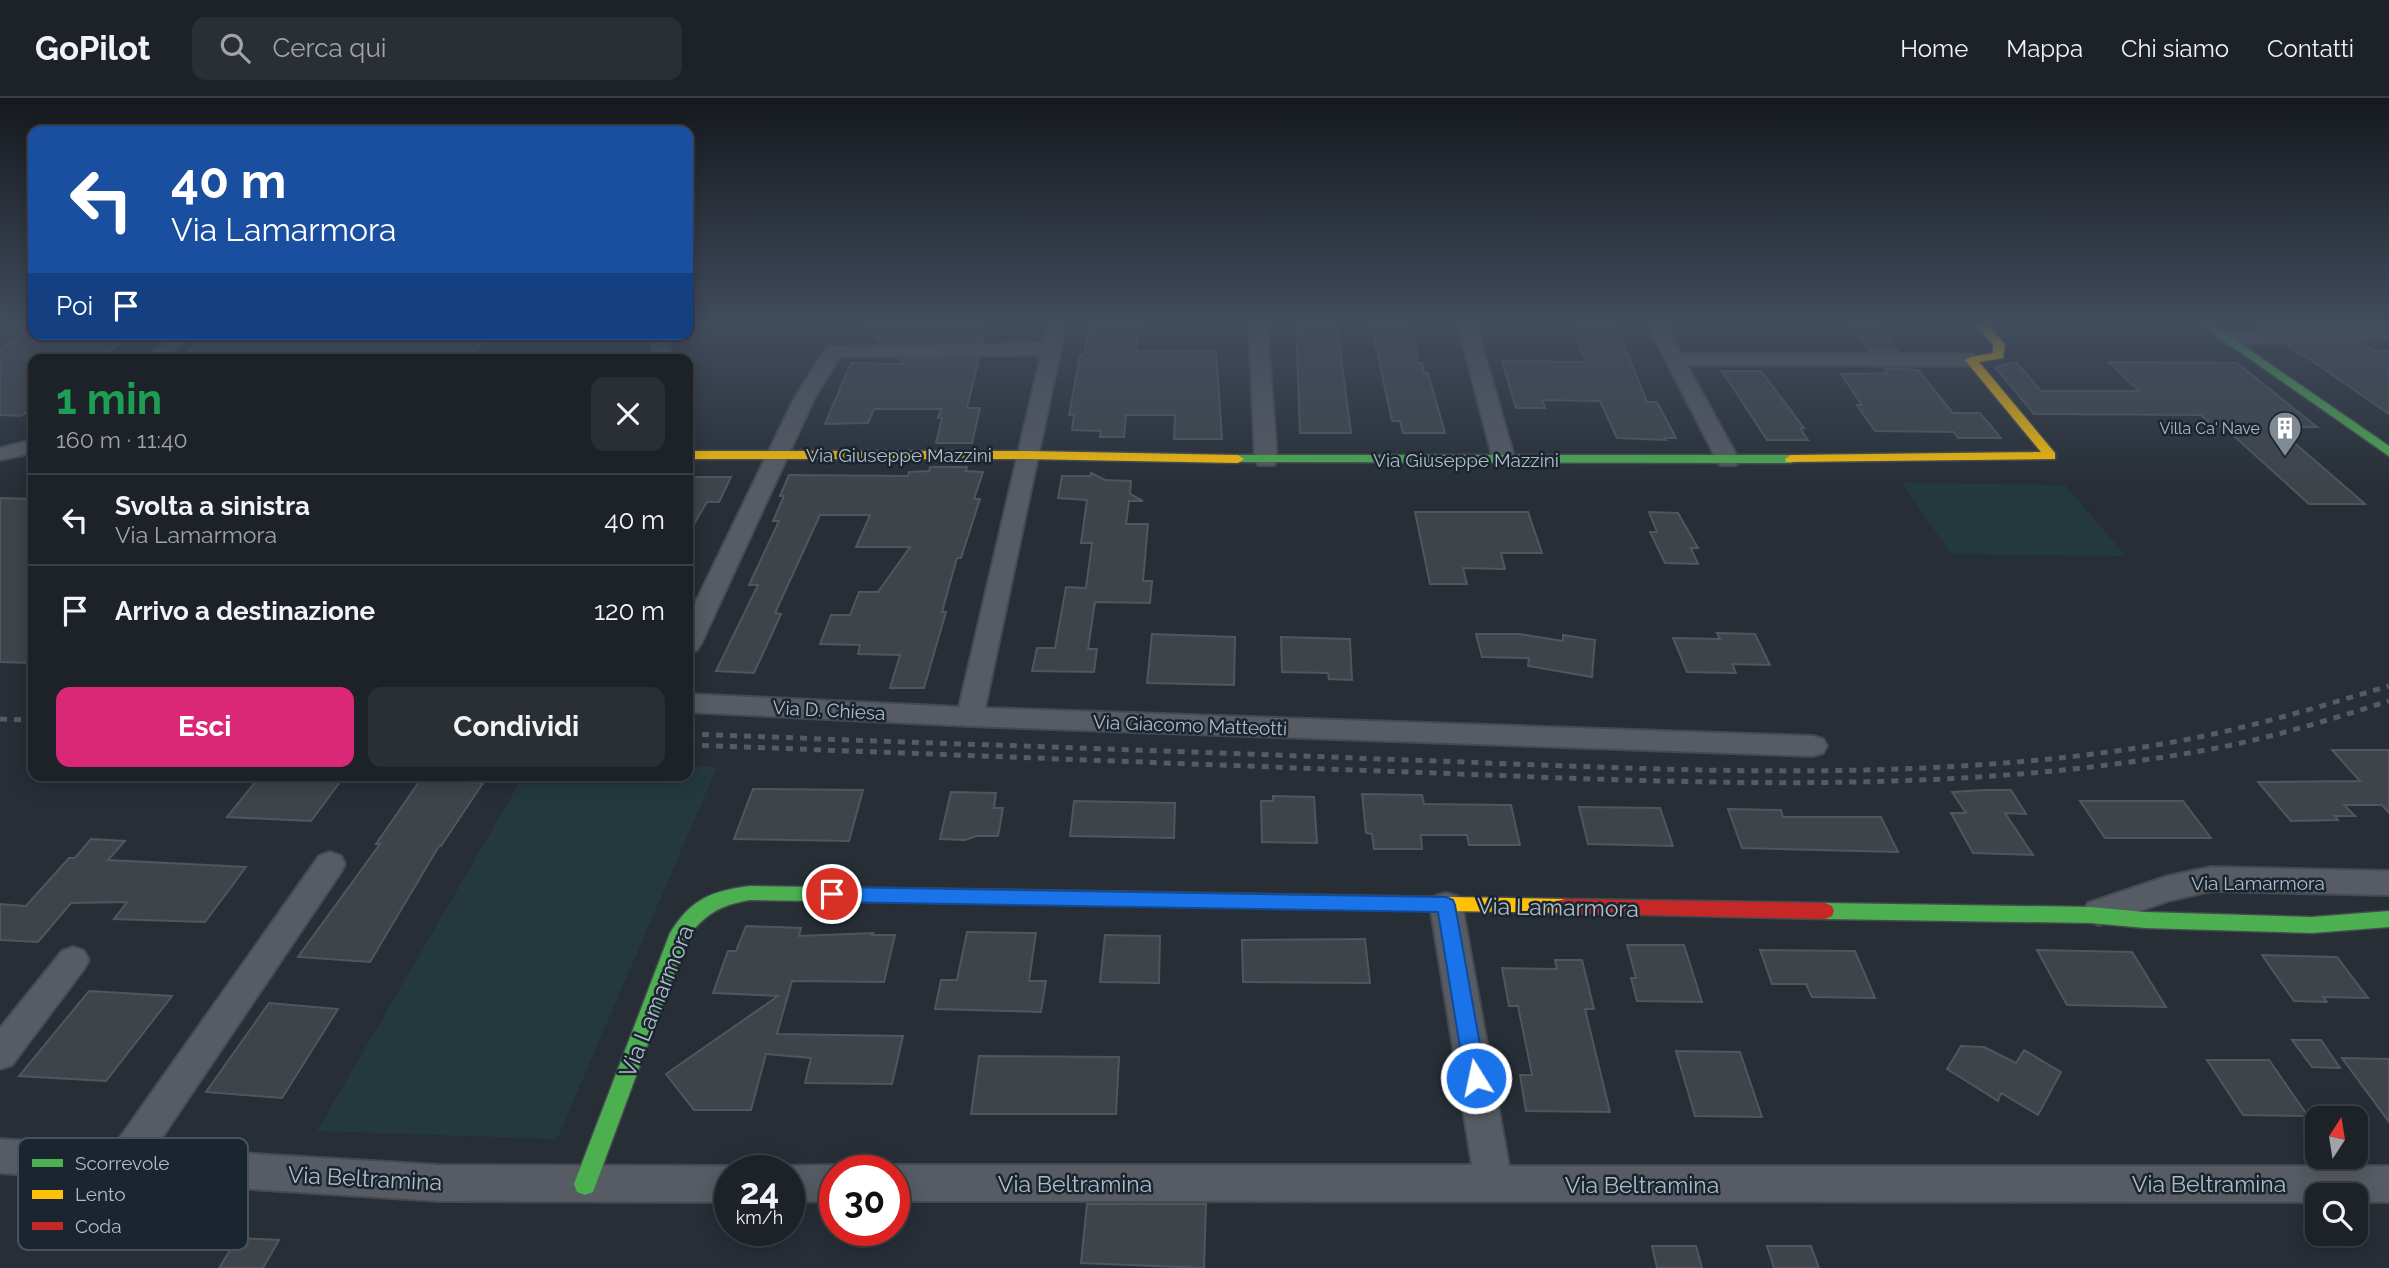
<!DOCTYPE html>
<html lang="it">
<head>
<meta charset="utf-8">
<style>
	:root { --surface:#1d2228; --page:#2a2f34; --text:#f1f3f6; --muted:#a0a4a8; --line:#3b3f45; --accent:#db2777 }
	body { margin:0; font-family:Raleway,sans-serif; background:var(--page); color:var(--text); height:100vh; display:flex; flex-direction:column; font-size:26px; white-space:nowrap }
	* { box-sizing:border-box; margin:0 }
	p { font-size:23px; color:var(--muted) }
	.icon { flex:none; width:38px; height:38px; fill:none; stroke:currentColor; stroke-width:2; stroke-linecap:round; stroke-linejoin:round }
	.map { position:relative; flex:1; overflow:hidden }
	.side { position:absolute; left:28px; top:256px; width:665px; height:427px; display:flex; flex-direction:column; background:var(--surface); border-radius:14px; box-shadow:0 4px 18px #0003,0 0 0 2px var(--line) }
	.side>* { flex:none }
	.top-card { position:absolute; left:28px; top:28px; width:665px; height:214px; border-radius:14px; box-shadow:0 4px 18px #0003,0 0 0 2px var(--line); background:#1a4fa0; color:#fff; overflow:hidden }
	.needle { width:46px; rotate:12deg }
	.fabs { position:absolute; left:2305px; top:1008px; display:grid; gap:14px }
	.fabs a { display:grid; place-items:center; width:63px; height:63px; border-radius:14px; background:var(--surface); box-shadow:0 4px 18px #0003,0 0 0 2px var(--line); font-size:35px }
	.speed { position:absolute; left:714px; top:1057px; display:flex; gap:14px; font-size:35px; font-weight:700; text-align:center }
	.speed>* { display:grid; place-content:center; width:91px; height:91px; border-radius:50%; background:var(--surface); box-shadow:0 4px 18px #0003,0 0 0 2px var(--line); line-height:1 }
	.speed small { font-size:18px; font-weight:400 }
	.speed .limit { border:10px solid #d22; background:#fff; color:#111 }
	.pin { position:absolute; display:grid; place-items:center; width:60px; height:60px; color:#fff; margin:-30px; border:4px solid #fff; border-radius:50%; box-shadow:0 2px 7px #0007 }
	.me { position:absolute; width:77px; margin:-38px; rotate:350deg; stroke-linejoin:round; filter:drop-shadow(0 0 5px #0008) }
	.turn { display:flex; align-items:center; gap:24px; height:147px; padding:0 28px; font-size:32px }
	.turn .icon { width:91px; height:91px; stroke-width:2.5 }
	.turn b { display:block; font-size:49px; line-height:60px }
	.then { display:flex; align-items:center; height:66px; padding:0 28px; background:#0003; gap:14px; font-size:26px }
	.round { display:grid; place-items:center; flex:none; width:74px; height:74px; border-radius:14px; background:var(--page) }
	.headline { display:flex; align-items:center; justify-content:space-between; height:119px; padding:0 28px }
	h1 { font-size:42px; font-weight:700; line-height:52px; color:#1e9e55 }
	.button { display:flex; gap:14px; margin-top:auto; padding:14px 28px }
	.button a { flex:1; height:80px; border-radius:14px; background:var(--accent); color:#fff; font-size:28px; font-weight:700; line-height:80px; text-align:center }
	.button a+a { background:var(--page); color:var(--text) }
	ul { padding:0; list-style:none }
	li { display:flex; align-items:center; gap:21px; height:91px; padding:0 28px; border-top:2px solid var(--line) }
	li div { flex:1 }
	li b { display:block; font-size:26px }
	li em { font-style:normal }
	header { display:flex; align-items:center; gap:42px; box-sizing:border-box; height:98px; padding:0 35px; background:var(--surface); border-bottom:2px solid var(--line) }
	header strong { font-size:33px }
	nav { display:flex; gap:38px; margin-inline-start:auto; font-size:24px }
	.search { width:490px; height:63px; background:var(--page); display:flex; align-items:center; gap:18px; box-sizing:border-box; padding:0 24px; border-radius:14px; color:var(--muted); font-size:26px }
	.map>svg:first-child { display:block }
</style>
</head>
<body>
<header>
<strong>GoPilot</strong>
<div class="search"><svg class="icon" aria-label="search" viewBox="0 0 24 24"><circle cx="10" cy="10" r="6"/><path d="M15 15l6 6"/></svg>Cerca qui</div>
<nav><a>Home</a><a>Mappa</a><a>Chi siamo</a><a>Contatti</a></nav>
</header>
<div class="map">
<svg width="2389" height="1170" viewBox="0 0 2389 1170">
	<rect width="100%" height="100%" fill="#272e36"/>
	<path fill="#24393c" d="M 1902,385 L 2065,387 L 2126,458 L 1951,456 Z
		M 688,668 L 717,669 L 557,1041 L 317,1033 L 524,677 L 688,677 Z"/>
	<path fill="#3e444a" stroke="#4f565e" stroke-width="2" d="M 861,226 L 987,226 L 983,243 L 882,245 Z
		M 1090,226 L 1140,226 L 1136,253 L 1216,253 L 1222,341 L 1174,341 L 1175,317 L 1126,317 L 1124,339 L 1100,339 L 1101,333 L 1072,332 L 1074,317 L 1069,317 L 1080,257 L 1084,257 Z
		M 1296,226 L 1337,226 L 1351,335 L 1300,335 Z
		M 1371,226 L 1405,226 L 1406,231 L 1413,231 L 1418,265 L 1422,265 L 1424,275 L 1428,275 L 1445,335 L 1403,335 L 1400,323 L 1392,323 Z
		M 1572,226 L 1612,226 L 1624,246 L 1647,304 L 1657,304 L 1676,340 L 1665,340 L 1666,342 L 1617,340 L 1600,303 L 1542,302 L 1545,310 L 1516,310 L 1502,263 L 1586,264 Z
		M 2255,226 L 2345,226 L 2345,228 L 2262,231 Z
		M 1851,228 L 1878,228 L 1897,253 L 1870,253 Z
		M 22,236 L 133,236 L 99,261 L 33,261 L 33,309 L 21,318 L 0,317 L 0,251 Z
		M 209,236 L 489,236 L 468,261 L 180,261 Z
		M 2363,245 L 2376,253 L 2389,253 L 2389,316 L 2305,258 L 2301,258 L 2286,247 Z
		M 979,260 L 967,310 L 980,310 L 972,345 L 936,345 L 942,320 L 938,320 L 941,311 L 874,311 L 868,325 L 825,326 L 851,265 L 904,266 L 899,261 Z
		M 2016,264 L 2041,293 L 2139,293 L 2109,264 L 2237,265 L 2317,329 L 2276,329 L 2365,406 L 2309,406 L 2224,329 L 2213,328 L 2201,317 L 2034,316 L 1995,269 Z
		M 1884,270 L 1918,272 L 1953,315 L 1980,315 L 2001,340 L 1958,340 L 1954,334 L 1875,333 L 1857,307 L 1862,307 L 1841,276 L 1887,275 Z
		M 1722,273 L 1761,273 L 1804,330 L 1800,330 L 1808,342 L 1767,342 Z
		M 930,369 L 967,369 L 966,373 L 983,374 L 974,401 L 980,401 L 961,460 L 957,460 L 942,514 L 946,514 L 924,590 L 890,590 L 900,557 L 858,556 L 860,547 L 820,546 L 831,517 L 850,517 L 859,494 L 878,494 L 910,449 L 856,449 L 870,417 L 820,417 L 775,515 L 781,516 L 754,575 L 716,573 L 758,487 L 749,487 L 779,423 L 773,423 L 784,398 L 780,398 L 789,377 L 908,378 L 909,374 L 929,373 Z
		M 1091,375 L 1105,382 L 1131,383 L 1130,396 L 1143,403 L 1129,403 L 1126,426 L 1148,426 L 1143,483 L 1152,483 L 1150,505 L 1095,504 L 1088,551 L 1097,551 L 1094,574 L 1032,573 L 1037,550 L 1055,550 L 1066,489 L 1086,490 L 1092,445 L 1081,445 L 1087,402 L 1058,400 L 1062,378 L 1091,378 Z
		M 693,379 L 731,379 L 719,404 L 707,404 L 688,436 L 688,389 Z
		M 0,400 L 33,401 L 33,565 L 0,564 Z
		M 1415,414 L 1528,414 L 1542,455 L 1501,455 L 1505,471 L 1463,470 L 1467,486 L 1430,486 Z
		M 1649,414 L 1678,415 L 1698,450 L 1691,450 L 1698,466 L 1665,465 L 1650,434 L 1657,434 Z
		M 1717,535 L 1755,536 L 1770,567 L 1732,566 L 1736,575 L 1687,574 L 1673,540 L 1720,541 Z
		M 1152,536 L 1235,539 L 1234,587 L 1147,585 Z
		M 1476,536 L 1519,536 L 1563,543 L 1563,537 L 1595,542 L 1592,579 L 1528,568 L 1529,560 L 1482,559 Z
		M 1281,539 L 1350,541 L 1352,582 L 1329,581 L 1328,575 L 1282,574 Z
		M 2332,652 L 2389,652 L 2389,715 L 2382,707 L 2344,707 L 2355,718 L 2335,718 L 2338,722 L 2291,723 L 2258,684 L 2360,683 Z
		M 261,677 L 282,677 L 343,680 L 311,723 L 227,719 Z
		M 421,681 L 483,685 L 441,748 L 439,748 L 370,864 L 298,859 L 380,746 L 376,746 Z
		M 753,691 L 863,692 L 849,743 L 734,741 Z
		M 1985,692 L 2011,692 L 2026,716 L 2005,715 L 2033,757 L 1973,755 L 1951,715 L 1966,715 L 1952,694 Z
		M 951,694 L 996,695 L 994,710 L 1003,710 L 998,738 L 976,738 L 965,742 L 940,741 Z
		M 1362,696 L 1422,697 L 1424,706 L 1511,707 L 1520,747 L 1469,747 L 1467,737 L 1421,737 L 1422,751 L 1374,751 L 1372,736 L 1366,735 Z
		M 1273,698 L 1314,699 L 1317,745 L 1262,744 L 1261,703 L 1273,703 Z
		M 1074,703 L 1175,705 L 1174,740 L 1070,738 Z
		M 2080,703 L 2183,703 L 2211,740 L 2105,740 Z
		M 1579,709 L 1660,710 L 1673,748 L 1588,746 Z
		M 1728,711 L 1781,712 L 1783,719 L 1881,719 L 1898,754 L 1742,750 Z
		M 91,741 L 125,743 L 108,762 L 246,769 L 205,824 L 114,821 L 127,804 L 71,805 L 38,844 L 0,842 L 0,806 L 26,808 L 69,760 L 75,760 Z
		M 746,828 L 801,830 L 799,838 L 873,835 L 872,837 L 895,837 L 884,884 L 792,883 L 777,936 L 903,938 L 892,986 L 805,985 L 811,960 L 766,956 L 751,1012 L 694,1012 L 666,976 L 778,898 L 713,895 L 728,853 L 736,853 Z
		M 967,834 L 1036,835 L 1029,883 L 1046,883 L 1041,914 L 935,911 L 941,882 L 957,882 Z
		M 1105,837 L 1160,838 L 1159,885 L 1100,884 Z
		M 1365,841 L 1370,885 L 1243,884 L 1242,842 Z
		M 1627,847 L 1684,847 L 1702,904 L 1637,903 L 1631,880 L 1636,880 Z
		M 1760,852 L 1855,853 L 1875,900 L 1812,899 L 1806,886 L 1772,886 Z
		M 2037,852 L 2132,854 L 2166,909 L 2067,907 Z
		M 2262,857 L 2337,859 L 2368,900 L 2323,899 L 2327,904 L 2294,903 Z
		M 1555,862 L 1582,862 L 1594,911 L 1585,911 L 1610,1014 L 1526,1013 L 1520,977 L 1532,977 L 1518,908 L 1509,908 L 1502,870 L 1557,871 Z
		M 89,893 L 172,898 L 106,983 L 19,978 Z
		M 269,905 L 338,911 L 282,1000 L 206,994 Z
		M 2292,942 L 2321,942 L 2340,970 L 2312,969 Z
		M 1961,948 L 1984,949 L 2016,965 L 2024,952 L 2061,974 L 2038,1017 L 2001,995 L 1998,1003 L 1947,971 Z
		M 1676,953 L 1740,954 L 1762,1019 L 1695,1018 Z
		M 979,958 L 1119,959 L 1116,1016 L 971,1016 Z
		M 2342,960 L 2389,961 L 2389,1024 Z
		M 2207,962 L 2269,962 L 2308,1018 L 2243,1017 Z
		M 1087,1106 L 1206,1106 L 1204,1170 L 1081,1165 Z
		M 238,1140 L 279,1142 L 263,1170 L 219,1170 Z
		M 1652,1148 L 1696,1148 L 1702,1170 L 1657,1170 Z
		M 1767,1148 L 1811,1148 L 1819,1170 L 1774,1170 Z"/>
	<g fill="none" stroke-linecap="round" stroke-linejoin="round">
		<defs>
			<path id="street" d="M 1048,226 L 1066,226 L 985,610 L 1813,638 L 1823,641 L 1827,648 L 1823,655 L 1813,658 L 970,628 L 688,614 L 688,596 L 959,609 L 1041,257 L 840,259 L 815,299 L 701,546 L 697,552 L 688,554 L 688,520 L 795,299 L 827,249 L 1043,245 Z
				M 1249,226 L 1267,226 L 1277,362 L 1274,367 L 1258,367 L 1255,362 Z
				M 1458,226 L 1476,226 L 1515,362 L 1512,367 L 1496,367 L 1493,362 Z
				M 1647,226 L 1665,226 L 1681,255 L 1971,256 L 1981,262 L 1971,268 L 1687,267 L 1739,362 L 1736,367 L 1720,367 L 1717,362 Z
				M 2389,229 L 2389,241 L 2228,247 L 2219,241 L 2228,235 Z
				M 173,236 L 194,236 L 164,261 L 143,261 Z
				M 650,236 L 668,236 L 672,261 L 653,261 Z
				M 28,343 L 33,344 L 33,357 L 27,356 L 0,362 L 0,350 Z
				M 330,754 L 341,758 L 345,766 L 341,774 L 155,1050 L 439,1067 L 730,1068 L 742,1073 L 730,1073 L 730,1104 L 439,1103 L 0,1075 L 0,1041 L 114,1048 L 319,758 Z
				M 2211,769 L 2389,773 L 2389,797 L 2211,793 L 2168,803 L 2099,827 L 2088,823 L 2083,814 L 2088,805 L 2168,778 Z
				M 1446,795 L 1457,798 L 1462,807 L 1509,1068 L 2389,1068 L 2389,1104 L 2356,1104 L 2356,1097 L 2317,1097 L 2317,1104 L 894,1103 L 894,1073 L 881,1073 L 894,1067 L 1472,1067 L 1430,807 L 1435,798 Z
				M 73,849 L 84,853 L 89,862 L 84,871 L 12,967 L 0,971 L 0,930 L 62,853 Z
				M 835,1067 L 848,1073 L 835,1073 L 835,1103 L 789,1104 L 789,1073 L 777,1073 L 789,1068 Z"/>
			<path id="fast" d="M 2200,226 L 2212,226 L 2389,348 L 2389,358 Z
				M 1238,357 L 1791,357 L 1797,361 L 1791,365 L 1233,364 L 1232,361 Z
				M 750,788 L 1080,793 L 1087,795 L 1089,800 L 1087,805 L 1080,807 L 750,802 C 720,807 702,817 686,843 L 593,1094 L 585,1097 L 577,1094 L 574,1086 L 670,835 C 691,801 711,793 750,788 Z
				M 1825,805 L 2091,809 L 2145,814 L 2312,819 L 2389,813 L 2389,829 L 2312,835 L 2145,830 L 2091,825 L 1825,821 L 1818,818 L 1816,813 L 1818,808 Z"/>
			<path id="slow" d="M 1975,226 L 1986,226 L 2005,246 L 2003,260 L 1979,264 L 2055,355 L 2055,361 L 1786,364 L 1785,361 L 1791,357 L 2041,354 L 1965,262 L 1971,259 L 1993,255 L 1993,247 Z
				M 688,353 L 1026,353 L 1238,357 L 1244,361 L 1238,365 L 1026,361 L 688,361 Z
				M 1080,793 L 1565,801 L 1572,803 L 1574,808 L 1572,813 L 1565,815 L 1080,807 L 1073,805 L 1071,800 L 1073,795 Z"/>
			<path id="jam" d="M 1565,801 L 1825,805 L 1832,808 L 1834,813 L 1832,818 L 1825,821 L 1565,815 L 1558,813 L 1556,808 L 1558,803 Z"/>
		</defs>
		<use href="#street" stroke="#454a50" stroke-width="4"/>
		<use href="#fast" stroke="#454a50" stroke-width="3"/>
		<use href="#slow" stroke="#454a50" stroke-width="3"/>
		<use href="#jam" stroke="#454a50" stroke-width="3"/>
		<use href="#street" fill="#575c64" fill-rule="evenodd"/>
		<use href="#fast" fill="#4caf50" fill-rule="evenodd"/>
		<use href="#slow" fill="#ffc107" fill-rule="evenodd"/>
		<use href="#jam" fill="#c62828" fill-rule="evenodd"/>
		<path stroke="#565b62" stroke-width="5" stroke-dasharray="7 7" stroke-linecap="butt" d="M 0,621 L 33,622
			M 688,636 C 929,645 1169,653 1410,662 C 1658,671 1909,687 2156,647 C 2236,634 2312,611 2389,588
			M 688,647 C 937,656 1186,666 1435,675 C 1692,685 1952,698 2206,652 C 2268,641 2329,622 2389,603"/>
	</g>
	<linearGradient id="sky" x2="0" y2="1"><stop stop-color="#15191e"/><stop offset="0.58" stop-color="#414c5d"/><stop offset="1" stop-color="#414c5d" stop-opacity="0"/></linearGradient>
	<rect width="2389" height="390" fill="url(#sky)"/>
	<path fill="#1a73e8" stroke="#114b97" stroke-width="2" d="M 832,789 L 1446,799 L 1453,802 L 1455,807 L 1486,980 L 1483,987 L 1476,990 L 1468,987 L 1465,980 L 1438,814 L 832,804 L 825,802 L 823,796 L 825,791 Z"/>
	<defs>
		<symbol id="building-pin" viewBox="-11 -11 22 30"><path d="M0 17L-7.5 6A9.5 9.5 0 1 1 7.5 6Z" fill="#808a95" stroke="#1a2530"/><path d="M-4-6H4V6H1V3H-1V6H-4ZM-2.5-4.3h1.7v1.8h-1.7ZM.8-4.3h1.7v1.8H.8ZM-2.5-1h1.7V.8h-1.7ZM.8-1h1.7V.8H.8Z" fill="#fff"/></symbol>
	</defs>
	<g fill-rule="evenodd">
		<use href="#building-pin" x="2266" y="311" width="38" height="52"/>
	</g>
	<g text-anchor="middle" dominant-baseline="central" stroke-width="5" stroke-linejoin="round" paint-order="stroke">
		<g font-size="16" fill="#b0bbc8" stroke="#1a2530" text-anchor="end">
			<text x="2260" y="330">Villa Ca' Nave</text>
		</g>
		<g font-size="19" fill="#b0bbc8" stroke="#1a2530">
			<text x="899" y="357">Via Giuseppe Mazzini</text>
			<text x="1466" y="362">Via Giuseppe Mazzini</text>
			<text transform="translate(829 612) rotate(3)">Via D. Chiesa</text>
			<text transform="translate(1190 627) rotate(2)">Via Giacomo Matteotti</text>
			<text x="2258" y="785">Via Lamarmora</text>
		</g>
		<g font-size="23" fill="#b0bbc8" stroke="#1a2530">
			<text transform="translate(1558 809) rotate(1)">Via Lamarmora</text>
			<text transform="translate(656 903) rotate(-68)">Via Lamarmora</text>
			<text transform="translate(365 1080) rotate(3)">Via Beltramina</text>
			<text x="1075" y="1085">Via Beltramina</text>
			<text x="2209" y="1085">Via Beltramina</text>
			<text x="1642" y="1086">Via Beltramina</text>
		</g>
	</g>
	<rect x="18" y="1040" width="230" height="112" rx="10" fill="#1a2530" stroke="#47525e" stroke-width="2"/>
	<rect x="32" y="1061" width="31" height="8" fill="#4caf50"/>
	<rect x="32" y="1092" width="31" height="9" fill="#ffc107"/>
	<rect x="32" y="1124" width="31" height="8" fill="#c62828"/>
	<g font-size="19" fill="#b0bbc8">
		<text x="75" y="1072">Scorrevole</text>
		<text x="75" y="1103">Lento</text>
		<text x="75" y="1135">Coda</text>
	</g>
</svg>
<div class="fabs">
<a><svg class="needle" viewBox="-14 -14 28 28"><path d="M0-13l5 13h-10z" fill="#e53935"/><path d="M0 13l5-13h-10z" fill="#a0a4a8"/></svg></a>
<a><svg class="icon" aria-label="search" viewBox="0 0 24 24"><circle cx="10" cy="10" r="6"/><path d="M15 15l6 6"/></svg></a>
</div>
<div class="speed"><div>24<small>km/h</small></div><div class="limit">30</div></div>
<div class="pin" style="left:832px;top:796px;background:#d93025"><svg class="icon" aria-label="arrive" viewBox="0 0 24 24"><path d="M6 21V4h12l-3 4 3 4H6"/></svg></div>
<svg class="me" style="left:1476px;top:980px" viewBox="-20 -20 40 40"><circle r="17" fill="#1a73e8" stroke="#fff" stroke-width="3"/><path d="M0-11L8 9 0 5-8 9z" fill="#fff"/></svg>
<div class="top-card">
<div class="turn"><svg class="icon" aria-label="left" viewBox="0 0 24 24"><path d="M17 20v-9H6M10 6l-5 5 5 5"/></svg><div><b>40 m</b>Via Lamarmora</div></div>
<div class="then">Poi<svg class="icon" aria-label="arrive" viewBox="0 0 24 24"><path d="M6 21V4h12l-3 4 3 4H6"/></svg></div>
</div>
<section class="side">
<div class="headline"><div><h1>1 min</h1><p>160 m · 11:40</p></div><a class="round"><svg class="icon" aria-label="close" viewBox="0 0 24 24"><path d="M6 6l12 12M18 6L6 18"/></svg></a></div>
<ul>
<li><svg class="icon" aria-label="left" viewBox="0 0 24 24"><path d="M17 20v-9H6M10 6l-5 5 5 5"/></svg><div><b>Svolta a sinistra</b><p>Via Lamarmora</p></div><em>40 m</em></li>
<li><svg class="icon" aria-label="arrive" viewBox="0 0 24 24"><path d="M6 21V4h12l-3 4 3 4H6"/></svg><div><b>Arrivo a destinazione</b></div><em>120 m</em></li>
</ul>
<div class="button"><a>Esci</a><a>Condividi</a></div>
</section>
</div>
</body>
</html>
